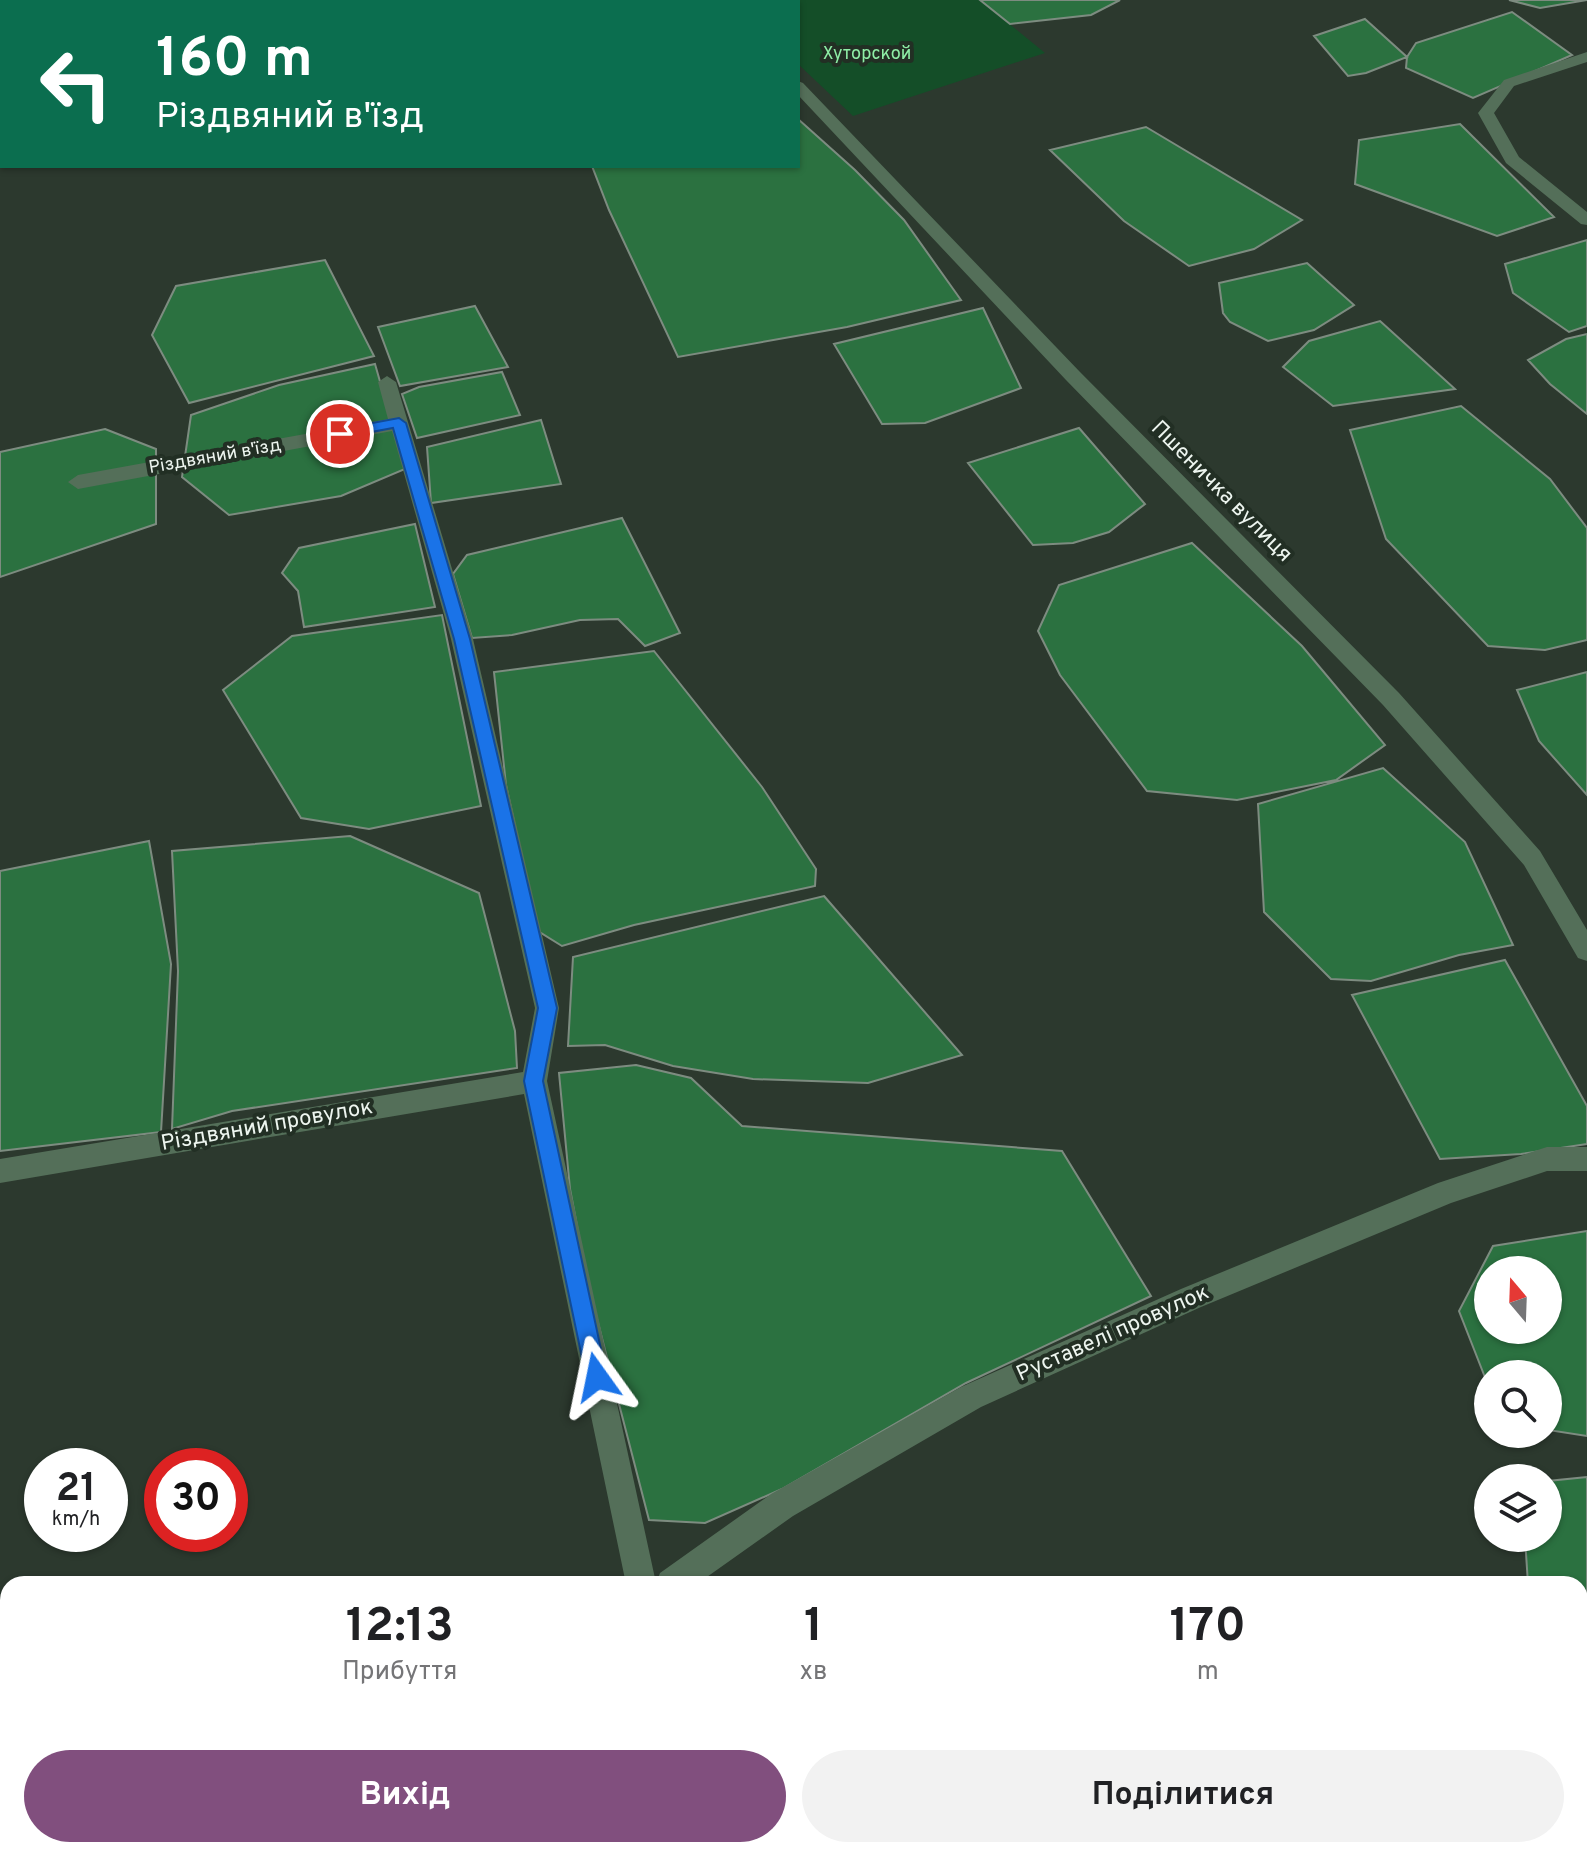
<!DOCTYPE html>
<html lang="uk">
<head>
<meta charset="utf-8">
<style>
	:root { --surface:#fff; --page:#f2f2f2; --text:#202124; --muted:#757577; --accent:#814f7e }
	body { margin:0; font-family:Overpass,sans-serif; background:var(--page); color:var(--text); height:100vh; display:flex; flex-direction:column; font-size:30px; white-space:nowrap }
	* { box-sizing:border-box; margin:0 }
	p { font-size:26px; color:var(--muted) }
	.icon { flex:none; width:44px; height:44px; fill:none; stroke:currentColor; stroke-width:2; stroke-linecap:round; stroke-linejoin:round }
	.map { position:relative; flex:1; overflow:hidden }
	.sheet { position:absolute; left:0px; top:1576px; width:1588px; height:282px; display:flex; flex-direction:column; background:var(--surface); border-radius:24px 24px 0 0; box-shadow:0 2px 6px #0004 }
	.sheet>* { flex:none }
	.top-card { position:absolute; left:0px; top:0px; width:800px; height:168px; box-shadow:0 2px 6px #0004; background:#0b6e4f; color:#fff; overflow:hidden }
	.needle { width:52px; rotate:341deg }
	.tools { position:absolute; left:1474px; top:1256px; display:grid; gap:16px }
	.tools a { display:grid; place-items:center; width:88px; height:88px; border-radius:50%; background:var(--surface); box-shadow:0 2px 6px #0004; font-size:40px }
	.speed { position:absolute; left:24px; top:1448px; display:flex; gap:16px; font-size:40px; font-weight:700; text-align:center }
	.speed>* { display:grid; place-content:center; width:104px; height:104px; border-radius:50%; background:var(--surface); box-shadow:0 2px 6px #0004; line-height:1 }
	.speed small { font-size:20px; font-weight:400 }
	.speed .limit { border:12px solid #d22; background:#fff; color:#111 }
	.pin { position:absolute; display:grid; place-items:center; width:68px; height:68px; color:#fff; margin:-34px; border:4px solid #fff; border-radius:50%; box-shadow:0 2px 8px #0007 }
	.me { position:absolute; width:88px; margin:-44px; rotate:348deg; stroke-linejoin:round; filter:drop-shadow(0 0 6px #0008) }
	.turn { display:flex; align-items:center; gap:28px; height:168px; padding:0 24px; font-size:36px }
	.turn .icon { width:104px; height:104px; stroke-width:2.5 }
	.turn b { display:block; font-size:56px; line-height:68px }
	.eta { display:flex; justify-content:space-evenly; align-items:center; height:136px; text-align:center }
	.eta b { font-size:48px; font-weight:700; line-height:56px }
	.cta { display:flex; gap:16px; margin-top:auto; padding:16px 24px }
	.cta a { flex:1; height:92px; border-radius:48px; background:var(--accent); color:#fff; font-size:32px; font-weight:700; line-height:92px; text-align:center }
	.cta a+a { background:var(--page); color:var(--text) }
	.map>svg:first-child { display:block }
</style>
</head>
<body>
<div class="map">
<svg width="1587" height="1857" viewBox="0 0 1587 1857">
	<rect width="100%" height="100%" fill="#2c392e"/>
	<path fill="#144e28" d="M 732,0 L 980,0 L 1045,53 L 853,116 L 798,64 L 798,2 Z"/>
	<path fill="#2b7140" stroke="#7d8c80" stroke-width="2" fill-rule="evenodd" d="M 213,0 L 328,0 L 329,2 L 199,2 Z
		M 487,0 L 669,0 L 488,2 Z
		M 980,0 L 1120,0 L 1091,15 L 1010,24 Z
		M 1509,0 L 1587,0 L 1540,8 Z
		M 1512,12 L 1572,55 L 1473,98 L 1406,68 L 1407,57 L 1416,43 Z
		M 1365,19 L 1407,57 L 1366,73 L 1348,76 L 1314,36 Z
		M 798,119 L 855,170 L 904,220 L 961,300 L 847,327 L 678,357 L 609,210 L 592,166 L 798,166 Z
		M 1460,124 L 1554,217 L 1497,236 L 1355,184 L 1359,140 Z
		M 1146,127 L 1302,220 L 1254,249 L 1189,266 L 1124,221 L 1050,150 Z
		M 1587,240 L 1587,326 L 1569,332 L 1513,293 L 1505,264 Z
		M 325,260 L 374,356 L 189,403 L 152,335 L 176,286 Z
		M 1307,263 L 1354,305 L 1314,330 L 1268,341 L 1230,322 L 1223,313 L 1219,283 Z
		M 475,306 L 508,367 L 400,386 L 378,327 Z
		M 983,308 L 1021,388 L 925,423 L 882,424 L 834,344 Z
		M 1380,321 L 1455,389 L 1333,406 L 1283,367 L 1309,341 Z
		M 1587,334 L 1587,414 L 1550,384 L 1528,360 L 1566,339 Z
		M 375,364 L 405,469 L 341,496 L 229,515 L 182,477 L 191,415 L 279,385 Z
		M 502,372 L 520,415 L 417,438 L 402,394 L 419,387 Z
		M 1461,406 L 1550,479 L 1587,528 L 1587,640 L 1545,650 L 1488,646 L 1386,539 L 1350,430 Z
		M 541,420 L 561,484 L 431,503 L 427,447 Z
		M 1079,428 L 1145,504 L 1109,532 L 1073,543 L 1033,545 L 968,463 Z
		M 105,429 L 156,449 L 156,524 L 0,577 L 0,452 Z
		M 622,518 L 680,633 L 645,646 L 618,619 L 580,620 L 512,635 L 472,638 L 453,574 L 467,555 Z
		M 415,524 L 435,607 L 304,627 L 298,591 L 282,573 L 299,548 Z
		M 1192,543 L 1302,646 L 1385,745 L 1336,780 L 1237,800 L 1147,791 L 1060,675 L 1038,631 L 1059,585 Z
		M 442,615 L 481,806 L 369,829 L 301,818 L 223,690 L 292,636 Z
		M 654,651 L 762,787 L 816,869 L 815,886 L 634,925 L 562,946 L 538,931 L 506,785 L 494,672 Z
		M 1587,672 L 1587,795 L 1539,741 L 1517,690 Z
		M 1383,768 L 1465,842 L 1513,945 L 1459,955 L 1371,981 L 1331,979 L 1264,912 L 1258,804 Z
		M 350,836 L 479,893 L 515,1031 L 517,1068 L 232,1111 L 172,1129 L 178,971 L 172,851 Z
		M 149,841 L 171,964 L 161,1132 L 0,1151 L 0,871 Z
		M 824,896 L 962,1055 L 868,1083 L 753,1079 L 673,1066 L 605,1045 L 568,1046 L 573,957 Z
		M 1505,960 L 1587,1106 L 1587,1144 L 1521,1154 L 1440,1159 L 1352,995 Z
		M 636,1065 L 691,1078 L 742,1126 L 1062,1151 L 1151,1296 L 966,1383 L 782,1489 L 705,1523 L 649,1520 L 588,1284 L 570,1189 L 559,1073 Z
		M 1587,1231 L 1587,1436 L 1548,1430 L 1548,1374 L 1488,1374 L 1488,1385 L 1459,1311 L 1493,1246 ZM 1488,1270 L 1548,1270 L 1548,1330 L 1488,1330 Z
		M 1587,1477 L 1587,1730 L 1580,1721 L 1580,1584 L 1528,1584 L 1525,1538 L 1548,1538 L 1548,1481 Z"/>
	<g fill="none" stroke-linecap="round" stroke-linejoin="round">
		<path fill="#546f59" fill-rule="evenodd" d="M 1587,52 L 1587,62 L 1514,86 L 1494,113 L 1519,157 L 1587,212 L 1587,225 L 1581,224 L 1506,163 L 1478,113 L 1504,80 Z
			M 798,81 L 803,83 L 1080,372 L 1399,693 L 1540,851 L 1587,930 L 1587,961 L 1578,958 L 1524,865 L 1383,705 L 1066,380 L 798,95 Z
			M 0,95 L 2,95 L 2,105 L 0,105 Z
			M 387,376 L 396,382 L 473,639 L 559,1008 L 547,1081 L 656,1583 L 660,1573 L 771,1494 L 961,1387 L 1181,1289 L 1438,1183 L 1547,1147 L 1587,1147 L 1587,1171 L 1547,1171 L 1451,1203 L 1201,1307 L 981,1407 L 793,1516 L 697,1584 L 626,1584 L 524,1094 L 0,1183 L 0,1159 L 523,1072 L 535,1008 L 451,639 L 392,431 L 78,489 L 68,482 L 78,475 L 388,419 L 378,382 Z
			M 8,1699 L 8,1731 L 0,1733 L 0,1701 Z
			M 670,1850 L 704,1850 L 705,1857 L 671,1857 Z"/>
	</g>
	<path fill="#1a73e8" stroke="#114b97" stroke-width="2" d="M 399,418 L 406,423 L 470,639 L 557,1008 L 543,1081 L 607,1377 L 604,1384 L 597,1387 L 589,1384 L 586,1377 L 524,1081 L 538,1008 L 454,639 L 393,428 L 340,438 L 333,434 L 340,429 Z"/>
	<g text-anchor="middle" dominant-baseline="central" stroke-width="8" stroke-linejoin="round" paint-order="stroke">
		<g font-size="18" fill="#8eeea6" stroke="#222f24">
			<text x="867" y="54">Хуторской</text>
		</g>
		<g font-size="18" fill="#edf5ef" stroke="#222f24">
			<text transform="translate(215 457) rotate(-10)">Різдвяний в'їзд</text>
		</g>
		<g font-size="22" fill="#edf5ef" stroke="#222f24">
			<text transform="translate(1221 492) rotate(45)">Пшеничка вулиця</text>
			<text transform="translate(267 1126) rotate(-10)">Різдвяний провулок</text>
			<text transform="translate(1113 1334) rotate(-24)">Руставелі провулок</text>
		</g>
	</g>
</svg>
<div class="tools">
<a><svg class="needle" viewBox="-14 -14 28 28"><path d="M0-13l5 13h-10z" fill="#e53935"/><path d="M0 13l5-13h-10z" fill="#757577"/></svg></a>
<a><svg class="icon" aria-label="search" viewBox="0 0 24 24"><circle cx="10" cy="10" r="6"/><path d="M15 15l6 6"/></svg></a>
<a><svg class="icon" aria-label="layers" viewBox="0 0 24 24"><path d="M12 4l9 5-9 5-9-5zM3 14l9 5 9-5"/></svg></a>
</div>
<div class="speed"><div>21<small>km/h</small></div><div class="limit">30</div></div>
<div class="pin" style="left:340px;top:434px;background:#d93025"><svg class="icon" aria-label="arrive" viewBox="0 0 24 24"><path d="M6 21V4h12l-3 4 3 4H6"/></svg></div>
<svg class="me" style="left:597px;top:1377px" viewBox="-20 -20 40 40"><path d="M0-17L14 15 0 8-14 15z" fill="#1a73e8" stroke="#fff" stroke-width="4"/></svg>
<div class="top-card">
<div class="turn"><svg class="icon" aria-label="left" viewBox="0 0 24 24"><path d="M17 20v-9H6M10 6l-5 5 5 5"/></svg><div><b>160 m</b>Різдвяний в'їзд</div></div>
</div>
<section class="sheet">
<div class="eta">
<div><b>12:13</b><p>Прибуття</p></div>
<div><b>1</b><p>хв</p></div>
<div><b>170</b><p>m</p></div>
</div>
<div class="cta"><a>Вихід</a><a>Поділитися</a></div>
</section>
</div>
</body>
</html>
